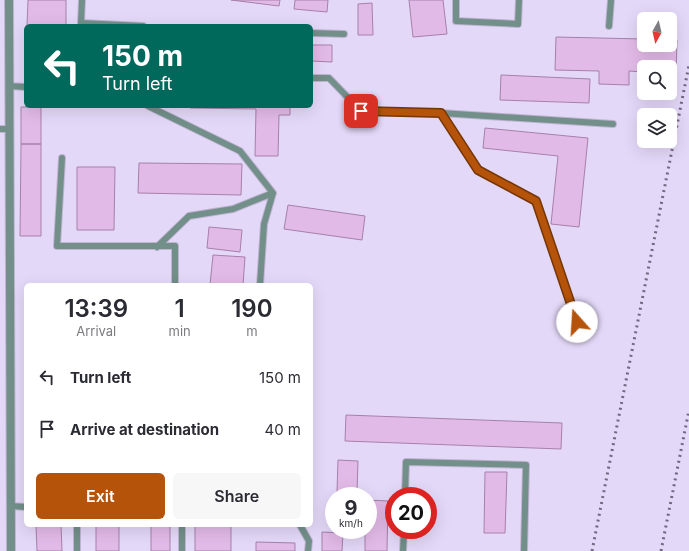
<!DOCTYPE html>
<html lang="en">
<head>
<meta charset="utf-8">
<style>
	:root { --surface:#fff; --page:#f7f7f7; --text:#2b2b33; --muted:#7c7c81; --accent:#b45309 }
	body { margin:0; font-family:Inter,sans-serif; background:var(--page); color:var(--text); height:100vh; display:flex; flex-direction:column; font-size:15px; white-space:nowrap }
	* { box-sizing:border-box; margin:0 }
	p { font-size:13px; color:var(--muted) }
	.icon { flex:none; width:22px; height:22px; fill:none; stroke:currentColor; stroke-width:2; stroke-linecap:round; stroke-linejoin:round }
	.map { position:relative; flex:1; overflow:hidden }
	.drawer { position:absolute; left:24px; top:283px; width:289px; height:244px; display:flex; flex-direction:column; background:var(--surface); border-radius:6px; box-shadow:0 4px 16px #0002 }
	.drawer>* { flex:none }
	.top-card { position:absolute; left:24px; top:24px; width:289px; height:84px; border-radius:6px; box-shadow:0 4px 16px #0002; background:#00695c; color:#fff; overflow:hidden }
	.needle { width:26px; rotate:188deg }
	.controls { position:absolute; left:637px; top:12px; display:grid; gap:8px }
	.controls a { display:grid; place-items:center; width:40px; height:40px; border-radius:6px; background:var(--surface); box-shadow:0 4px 16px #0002; font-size:20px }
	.speed { position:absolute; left:325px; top:487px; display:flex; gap:8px; font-size:20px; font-weight:700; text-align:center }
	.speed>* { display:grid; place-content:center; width:52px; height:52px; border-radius:50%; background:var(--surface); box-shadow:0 4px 16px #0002; line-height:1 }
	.speed small { font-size:10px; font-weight:400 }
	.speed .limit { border:6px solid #d22; background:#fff; color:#111 }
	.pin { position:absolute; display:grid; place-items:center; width:34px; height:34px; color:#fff; margin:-17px; border-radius:8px; box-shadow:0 2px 6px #0006 }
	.me { position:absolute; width:44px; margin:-22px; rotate:341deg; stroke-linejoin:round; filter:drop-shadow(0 0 3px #0008) }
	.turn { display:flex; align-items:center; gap:14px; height:84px; padding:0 12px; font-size:18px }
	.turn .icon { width:52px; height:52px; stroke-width:2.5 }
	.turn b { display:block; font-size:28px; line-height:34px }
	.eta { display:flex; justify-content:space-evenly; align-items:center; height:68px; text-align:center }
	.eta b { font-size:24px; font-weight:600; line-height:28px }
	.button { display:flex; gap:8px; margin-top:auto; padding:8px 12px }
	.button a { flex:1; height:46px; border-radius:6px; background:var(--accent); color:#fff; font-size:16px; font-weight:600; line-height:46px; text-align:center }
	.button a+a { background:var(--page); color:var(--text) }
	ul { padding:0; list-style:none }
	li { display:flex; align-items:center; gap:12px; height:52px; padding:0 12px }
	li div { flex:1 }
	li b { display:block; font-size:15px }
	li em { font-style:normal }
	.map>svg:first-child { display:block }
</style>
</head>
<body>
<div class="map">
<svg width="689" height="551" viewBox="0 0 689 551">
	<rect width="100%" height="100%" fill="#e4d8f8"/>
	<path fill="#e2bae7" stroke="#a680aa" d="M 28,0 L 66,0 L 66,26 L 27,26 Z
		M 231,0 L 280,0 L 279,6 Z
		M 295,0 L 328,0 L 327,12 L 294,9 Z
		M 409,0 L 443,0 L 447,34 L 413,37 Z
		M 372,3 L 373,35 L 358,35 L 358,4 Z
		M 556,37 L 644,39 L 644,45 L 670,45 L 670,40 L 677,40 L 676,74 L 670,73 L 670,67 L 644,67 L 644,72 L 629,71 L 629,85 L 599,84 L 599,71 L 555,70 Z
		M 311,45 L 332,45 L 332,62 L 311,61 Z
		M 501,75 L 590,79 L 589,103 L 500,100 Z
		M 191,106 L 290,106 L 290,115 L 279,115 L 278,156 L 255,156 L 256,109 L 190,108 Z
		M 21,107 L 41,107 L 41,144 L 21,144 Z
		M 485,128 L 588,138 L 579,227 L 551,224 L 558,156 L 483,148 Z
		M 21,144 L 41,144 L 41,236 L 20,236 Z
		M 139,163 L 242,164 L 241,195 L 138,193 Z
		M 77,167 L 115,167 L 114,230 L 77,230 Z
		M 288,205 L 365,216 L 362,240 L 284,229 Z
		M 209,227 L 242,230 L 240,252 L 207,248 Z
		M 213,255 L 245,257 L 243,285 L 210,285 Z
		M 346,415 L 562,423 L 561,449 L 345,441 Z
		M 338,460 L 358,461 L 357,492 L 337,492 Z
		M 485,472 L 507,472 L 505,533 L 484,533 Z
		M 368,500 L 388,501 L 387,551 L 365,551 L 365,530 L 368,530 Z
		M 36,525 L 61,525 L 62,551 L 37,551 Z
		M 195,525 L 231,525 L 231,551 L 195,551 Z
		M 96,526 L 119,526 L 119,551 L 96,551 Z
		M 151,526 L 170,526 L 170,551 L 151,551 Z
		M 322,532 L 343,533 L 342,551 L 322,551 Z
		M 256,542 L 295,543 L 295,551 L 256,551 Z"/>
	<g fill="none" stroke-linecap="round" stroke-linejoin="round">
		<defs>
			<path id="lane" d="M 82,0 L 81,23 L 143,26
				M 456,0 L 456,21 L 518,24 L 519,0
				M 609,26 L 611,0
				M 311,33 L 344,34
				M 311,78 L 329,78 L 361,111 L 441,113 L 478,170 L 536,201 L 577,323
				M 9,86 L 26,87
				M 148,106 L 240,151 L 273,193 L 264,224 L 260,285
				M 441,113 L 613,124
				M 0,129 L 9,129
				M 62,158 L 57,246 L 175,246 L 175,285
				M 157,247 L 189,216 L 233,209 L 273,193
				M 405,496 L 406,462 L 526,465 L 524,551
				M 11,506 L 26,507
				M 77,525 L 77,551
				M 300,525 L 309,541 L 308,551
				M 182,551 L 182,525
				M 403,551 L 404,530"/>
			<path id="street" d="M 9,0 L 11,551"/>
		</defs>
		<use href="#lane" stroke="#bfb4d1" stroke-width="8"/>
		<use href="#street" stroke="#bfb4d1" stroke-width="10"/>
		<use href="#lane" stroke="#728f8a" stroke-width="6"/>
		<use href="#street" stroke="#728f8a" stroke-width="8"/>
		<path stroke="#736881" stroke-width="3" stroke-dasharray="2 4" stroke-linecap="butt" d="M 592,551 L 689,65
			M 661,551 L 689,410"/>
	</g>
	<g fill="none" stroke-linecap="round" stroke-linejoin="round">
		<defs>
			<path id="route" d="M 361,111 L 441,113 L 478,170 L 536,201 L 577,322"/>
		</defs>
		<use href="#route" stroke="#753606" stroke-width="10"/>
		<use href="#route" stroke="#b45309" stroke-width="7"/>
	</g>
</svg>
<div class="controls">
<a><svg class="needle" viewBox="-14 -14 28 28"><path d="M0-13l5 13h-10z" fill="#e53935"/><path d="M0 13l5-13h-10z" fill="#7c7c81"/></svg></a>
<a><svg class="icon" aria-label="search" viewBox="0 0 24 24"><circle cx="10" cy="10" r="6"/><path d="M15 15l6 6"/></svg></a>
<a><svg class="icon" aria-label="layers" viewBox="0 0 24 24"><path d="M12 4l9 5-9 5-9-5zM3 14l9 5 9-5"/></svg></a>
</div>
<div class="speed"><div>9<small>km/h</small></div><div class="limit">20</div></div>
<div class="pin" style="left:361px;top:111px;background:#d93025"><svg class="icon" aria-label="arrive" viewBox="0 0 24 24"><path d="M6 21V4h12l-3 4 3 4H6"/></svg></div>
<svg class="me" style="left:577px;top:322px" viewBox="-20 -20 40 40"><circle r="19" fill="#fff"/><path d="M0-13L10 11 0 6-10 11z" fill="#b45309"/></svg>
<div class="top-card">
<div class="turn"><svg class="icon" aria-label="left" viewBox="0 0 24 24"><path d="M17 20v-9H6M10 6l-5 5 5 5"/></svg><div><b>150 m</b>Turn left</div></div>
</div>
<section class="drawer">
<div class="eta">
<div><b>13:39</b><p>Arrival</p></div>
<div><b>1</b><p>min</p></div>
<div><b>190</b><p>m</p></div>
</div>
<ul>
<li><svg class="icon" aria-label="left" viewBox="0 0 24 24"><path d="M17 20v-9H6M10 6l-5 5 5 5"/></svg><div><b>Turn left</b></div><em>150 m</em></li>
<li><svg class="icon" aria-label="arrive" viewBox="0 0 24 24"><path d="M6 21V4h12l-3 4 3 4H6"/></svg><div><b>Arrive at destination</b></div><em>40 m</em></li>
</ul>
<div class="button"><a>Exit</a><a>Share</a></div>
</section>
</div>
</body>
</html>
